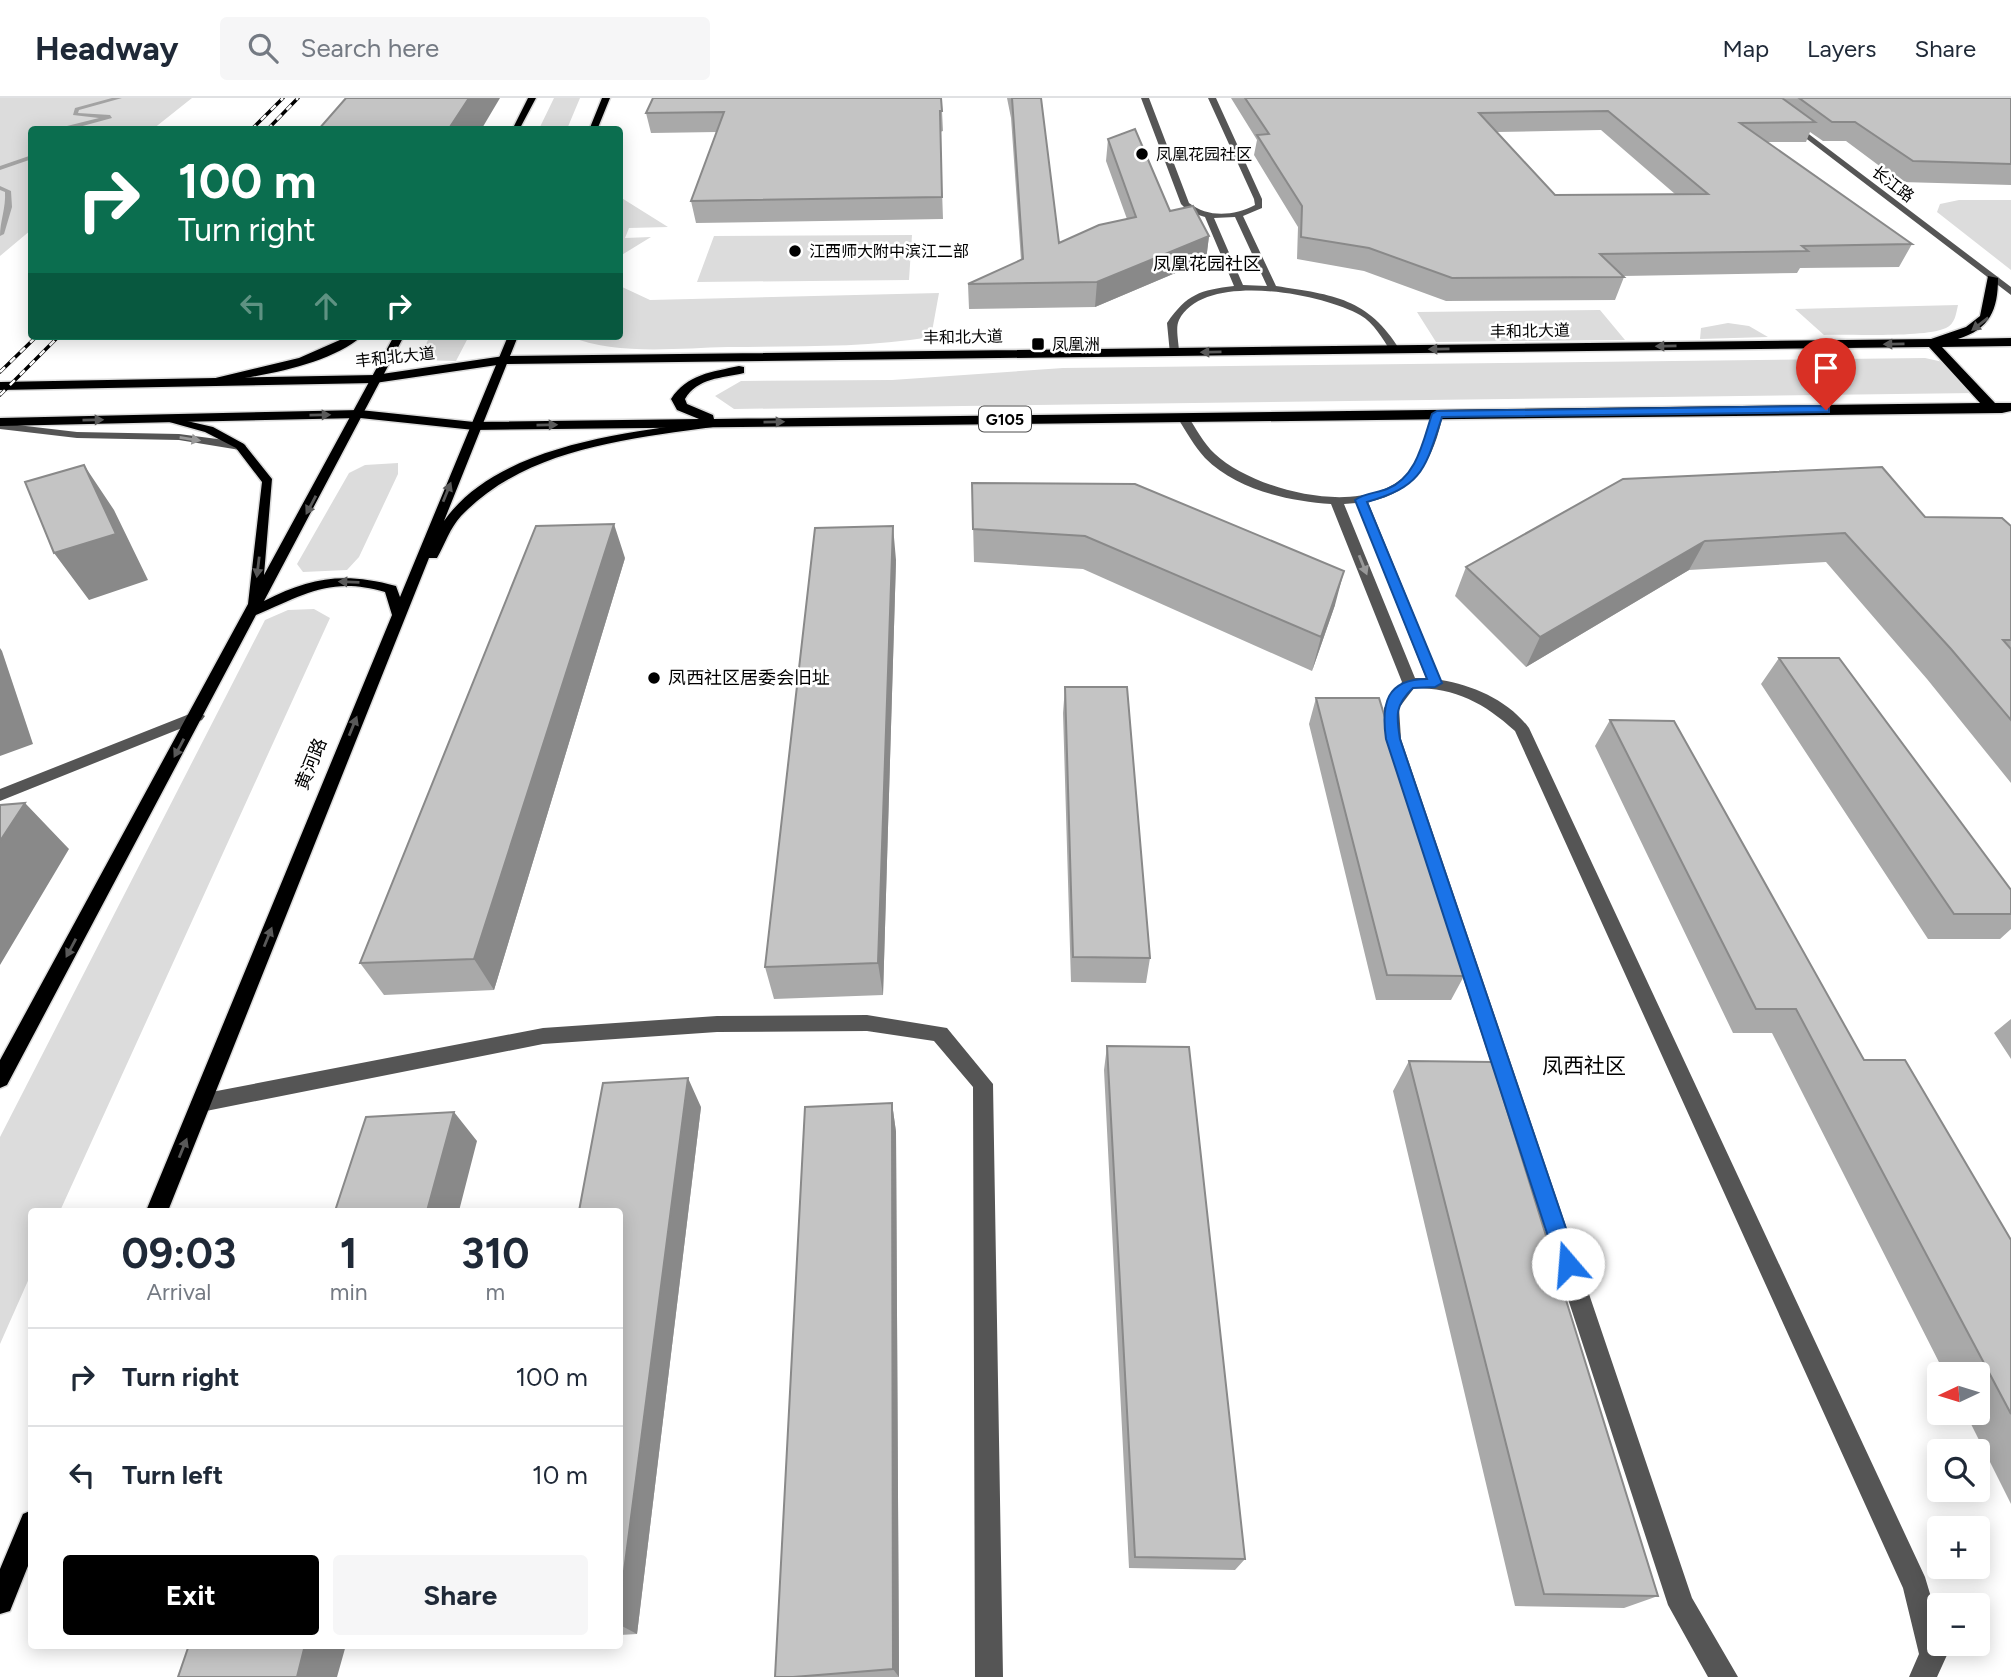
<!DOCTYPE html>
<html lang="en">
<head>
<meta charset="utf-8">
<style>
	:root { --surface:#fff; --page:#f6f6f7; --text:#1f2937; --muted:#747a83; --line:#e0e1e3; --accent:#000 }
	body { margin:0; font-family:Figtree,"Noto Sans SC",sans-serif; background:var(--page); color:var(--text); height:100vh; display:flex; flex-direction:column; font-size:26px; white-space:nowrap }
	* { box-sizing:border-box; margin:0 }
	p { font-size:23px; color:var(--muted) }
	.icon { flex:none; width:38px; height:38px; fill:none; stroke:currentColor; stroke-width:2; stroke-linecap:round; stroke-linejoin:round }
	.map { position:relative; flex:1; overflow:hidden }
	.side { position:absolute; left:28px; top:1110px; width:595px; height:441px; display:flex; flex-direction:column; background:var(--surface); border-radius:7px; box-shadow:0 4px 18px #0003 }
	.side>* { flex:none }
	.hud { position:absolute; left:28px; top:28px; width:595px; height:214px; border-radius:7px; box-shadow:0 4px 18px #0003; background:#0b6e4f; color:#fff; overflow:hidden }
	.needle { width:46px; rotate:266deg }
	.tools { position:absolute; left:1927px; top:1264px; display:grid; gap:14px }
	.tools a { display:grid; place-items:center; width:63px; height:63px; border-radius:7px; background:var(--surface); box-shadow:0 4px 18px #0003; font-size:35px }
	.pin { position:absolute; display:grid; place-items:center; width:60px; height:60px; color:#fff; margin:-72px -30px; border-radius:50% 50% 50% 0; rotate:-45deg; box-shadow:0 0 7px #0007 }
	.pin .icon { rotate:45deg }
	.me { position:absolute; width:77px; margin:-38px; rotate:342deg; stroke-linejoin:round; filter:drop-shadow(0 0 5px #0008) }
	.turn { display:flex; align-items:center; gap:24px; height:147px; padding:0 35px; font-size:32px }
	.turn .icon { width:91px; height:91px; stroke-width:2.5 }
	.turn b { display:block; font-size:49px; line-height:60px }
	.lanes { display:flex; align-items:center; height:66px; padding:0 35px; background:#0003; justify-content:center; gap:35px; direction:ltr }
	.lanes .off { opacity:.35 }
	.eta { display:flex; justify-content:space-evenly; align-items:center; height:119px; text-align:center }
	.eta b { font-size:42px; font-weight:700; line-height:49px }
	.button { display:flex; gap:14px; margin-top:auto; padding:14px 35px }
	.button a { flex:1; height:80px; border-radius:7px; background:var(--accent); color:#fff; font-size:28px; font-weight:700; line-height:80px; text-align:center }
	.button a+a { background:var(--page); color:var(--text) }
	ul { padding:0; list-style:none }
	li { display:flex; align-items:center; gap:21px; height:98px; padding:0 35px; border-top:2px solid var(--line) }
	li div { flex:1 }
	li b { display:block; font-size:26px }
	li em { font-style:normal }
	header { display:flex; align-items:center; gap:42px; box-sizing:border-box; height:98px; padding:0 35px; background:var(--surface); border-bottom:2px solid var(--line) }
	header strong { font-size:33px }
	nav { display:flex; gap:38px; margin-inline-start:auto; font-size:24px }
	.search { width:490px; height:63px; background:var(--page); display:flex; align-items:center; gap:18px; box-sizing:border-box; padding:0 24px; border-radius:7px; color:var(--muted); font-size:26px }
	.map>svg:first-child { display:block }
</style>
</head>
<body>
<header>
<strong>Headway</strong>
<div class="search"><svg class="icon" aria-label="search" viewBox="0 0 24 24"><circle cx="10" cy="10" r="6"/><path d="M15 15l6 6"/></svg>Search here</div>
<nav><a>Map</a><a>Layers</a><a>Share</a></nav>
</header>
<div class="map">
<svg width="2011" height="1579" viewBox="0 0 2011 1579">
	<rect width="100%" height="100%" fill="#fff"/>
	<path fill="#dcdcdc" d="M 0,0 L 192,0 L 153,31 L 32,32 L 31,132 L 0,158 Z
		M 554,0 L 580,0 L 567,31 L 539,31 Z
		M 620,99 L 668,129 L 629,130 L 625,140 L 651,139 L 620,158 Z
		M 1959,102 L 2011,102 L 2011,172 L 1937,114 L 1940,106 Z
		M 912,137 L 909,182 L 697,184 L 714,138 Z
		M 620,188 L 650,202 L 939,195 L 931,239 C 864,250 796,248 728,249 C 677,250 616,258 569,238 L 620,238 Z
		M 1958,207 C 1956,216 1955,226 1946,230 C 1924,240 1851,236 1824,237 L 1795,211 Z
		M 1600,212 L 1625,242 L 1436,244 L 1417,214 Z
		M 1728,225 L 1749,228 L 1768,239 L 1700,241 L 1701,230 Z
		M 430,238 L 469,238 L 456,263 L 418,262 Z
		M 1925,260 L 1943,264 L 1976,295 L 734,311 L 715,298 L 741,283 L 892,282 L 1063,270 Z
		M 398,365 L 398,376 L 359,459 L 347,472 L 303,474 L 297,466 L 349,375 L 365,367 Z
		M 314,511 L 330,520 L 60,1113 L 32,1113 L 31,1176 L 0,1246 L 0,1039 L 265,522 L 288,512 Z"/>
	<g fill="none" stroke-linecap="round" stroke-linejoin="round">
		<path fill="#a3a3a3" fill-rule="evenodd" d="M 112,0 L 122,0 L 79,12 L 78,15 L 110,17 L 112,20 L 68,32 L 67,28 L 99,20 L 73,17 L 75,10 Z
			M 32,57 L 32,61 L 0,72 L 0,68 Z
			M 0,88 L 11,93 L 12,109 L 4,136 L 0,138 C 0,123 6,110 5,94 L 0,92 Z"/>
		<defs>
			<path id="major" d="M 528,0 L 536,0 L 519,32 L 512,32 Z
				M 602,0 L 610,0 L 597,32 L 589,32 Z
				M 349,238 L 362,238 C 327,269 253,279 208,286 L 203,283 L 299,260 Z
				M 394,238 L 404,238 L 264,503 C 311,479 344,474 396,488 L 400,499 L 508,238 L 518,238 L 444,423 C 497,347 628,334 713,323 L 719,326 L 713,329 C 626,341 525,351 461,418 C 450,430 445,446 437,460 L 429,460 L 168,1113 L 146,1113 L 392,517 L 385,494 C 330,478 304,497 256,517 L 7,987 L 0,990 L 0,962 L 248,506 L 262,384 L 236,350 L 205,334 L 155,320 L 161,317 L 213,329 L 244,346 L 272,381 L 264,477 Z
				M 32,1412 L 32,1458 L 10,1513 L 0,1516 L 0,1471 L 23,1416 Z"/>
			<path id="highway" d="M 1988,178 L 1998,180 C 1998,212 1990,231 1958,241 L 2011,240 L 2011,248 L 1942,249 L 1995,305 L 2011,305 L 2011,313 L 2002,315 L 474,332 L 360,320 L 0,328 L 0,320 L 360,312 L 474,324 L 699,321 L 677,312 L 671,301 C 687,276 712,274 739,268 L 744,269 L 744,275 C 722,280 697,280 685,301 L 687,306 L 713,317 L 714,321 L 1980,305 L 1929,249 L 504,266 L 375,285 L 0,292 L 0,284 L 375,277 L 504,258 L 1931,241 L 1966,229 L 1980,218 Z"/>
		</defs>
		<use href="#major" stroke="#dbdbdb" stroke-width="3"/>
		<use href="#highway" stroke="#dbdbdb" stroke-width="3"/>
		<path fill="#555" fill-rule="evenodd" d="M 1141,0 L 1149,0 L 1189,105 C 1208,120 1234,118 1255,107 L 1254,101 L 1208,0 L 1216,0 L 1262,101 L 1262,110 L 1243,118 L 1276,188 C 1334,197 1368,200 1400,252 L 1399,254 L 1391,254 C 1383,241 1374,225 1360,217 C 1321,195 1204,173 1179,222 C 1175,230 1179,245 1179,254 L 1170,256 L 1167,225 C 1187,196 1200,192 1234,188 L 1205,119 L 1189,114 L 1181,106 ZM 1235,119 L 1267,188 L 1243,187 L 1214,120 Z
			M 1753,0 L 1761,0 L 2011,189 L 2011,197 Z
			M 1437,313 L 1443,316 C 1434,360 1416,395 1368,404 L 1441,582 C 1473,587 1509,603 1529,630 L 1925,1479 L 1939,1526 L 1939,1545 L 1944,1545 L 1947,1557 L 1937,1579 L 1909,1579 L 1919,1556 L 1903,1490 L 1515,633 C 1484,605 1456,590 1414,590 L 1399,610 L 1401,641 L 1692,1500 L 1738,1579 L 1708,1579 L 1668,1507 L 1385,641 L 1384,610 L 1402,584 L 1331,406 C 1288,403 1237,392 1205,360 C 1194,348 1186,333 1177,319 L 1187,317 C 1196,330 1203,345 1215,356 C 1256,394 1371,423 1411,371 C 1423,356 1427,334 1431,316 ZM 1356,405 L 1426,580 L 1415,580 L 1344,406 Z
			M 0,325 L 77,334 L 179,336 L 240,344 L 246,348 L 240,352 L 179,342 L 77,340 L 0,331 Z
			M 197,613 L 205,618 L 202,622 L 0,703 L 0,691 Z
			M 867,917 L 947,930 L 993,986 L 1003,1579 L 975,1579 L 973,989 L 934,943 L 867,933 L 717,934 L 543,946 L 201,1014 L 194,1011 L 191,1005 L 194,999 L 201,996 L 543,930 L 717,918 Z"/>
		<use href="#major" fill="#000" fill-rule="evenodd"/>
		<use href="#highway" fill="#000" fill-rule="evenodd"/>
		<defs>
			<path id="rail" d="M 251,32 L 283,0
				M 267,32 L 298,0
				M 0,274 L 37,238
				M 0,297 L 59,238"/>
		</defs>
		<use href="#rail" stroke="#000" stroke-width="3.5"/>
		<use href="#rail" stroke="#fff" stroke-width="2.5" stroke-dasharray="7" stroke-linecap="butt"/>
	</g>
	<path fill="#a9a9a9" fill-rule="evenodd" d="M 653,0 L 942,13 L 943,33 L 940,34 L 943,121 L 696,125 L 691,103 L 717,34 L 651,35 L 646,15 Z
		M 1007,0 L 1041,0 L 1059,145 L 1127,121 L 1106,63 L 1108,41 L 1170,113 L 1209,138 L 1206,162 L 1095,209 L 969,211 L 968,186 L 1021,162 L 1011,20 Z
		M 1231,0 L 2011,0 L 2011,87 L 1901,84 L 1846,43 L 1823,43 L 1810,34 L 1806,44 L 1767,44 L 1912,146 L 1899,169 L 1800,170 L 1797,175 L 1623,178 L 1624,179 L 1615,202 L 1446,203 L 1364,173 L 1297,161 L 1298,129 L 1254,57 L 1257,42 ZM 1601,32 L 1675,96 L 1555,97 L 1497,34 Z
		M 972,385 L 1335,507 L 1312,573 L 1083,471 L 974,464 Z
		M 1925,419 L 2011,428 L 2011,685 L 1927,581 L 1826,464 L 1689,472 L 1526,569 L 1455,498 L 1466,469 Z
		M 625,460 L 494,892 L 384,897 L 360,865 Z
		M 896,462 L 883,897 L 774,901 L 765,869 Z
		M 1779,560 L 2011,792 L 2011,831 L 2000,841 L 1928,841 L 1761,586 Z
		M 1065,589 L 1150,860 L 1146,885 L 1071,884 L 1063,615 Z
		M 1316,600 L 1464,878 L 1451,902 L 1376,902 L 1309,626 Z
		M 1610,622 L 1864,962 L 2011,1142 L 2011,1406 L 1965,1314 L 1978,1314 L 1978,1276 L 1945,1276 L 1772,935 L 1733,935 L 1595,648 Z
		M 2011,921 L 2011,961 L 1994,935 Z
		M 1107,948 L 1245,1461 L 1235,1472 L 1129,1470 L 1104,972 Z
		M 1409,963 L 1658,1498 L 1624,1510 L 1515,1508 L 1393,993 Z
		M 892,1005 L 896,1034 L 899,1579 L 775,1579 Z
		M 701,1009 L 637,1536 L 620,1537 L 620,1113 Z"/>
	<path fill="#898989" d="M 469,0 L 500,0 L 481,32 L 448,32 Z
		M 1209,138 L 1206,162 L 1095,209 L 1097,184 Z
		M 84,367 L 114,412 L 148,482 L 89,502 L 54,455 Z
		M 614,426 L 625,460 L 494,892 L 474,861 Z
		M 893,428 L 896,462 L 883,897 L 878,865 Z
		M 1705,443 L 1689,472 L 1526,569 L 1540,539 Z
		M 1344,473 L 1335,507 L 1312,573 L 1321,539 Z
		M 0,550 L 2,553 L 33,646 L 0,658 Z
		M 25,705 L 69,751 L 0,867 L 0,743 Z
		M 688,980 L 701,1009 L 637,1536 L 620,1527 L 620,1504 Z
		M 892,1005 L 896,1034 L 899,1579 L 893,1571 Z
		M 454,1014 L 477,1043 L 459,1113 L 427,1113 Z
		M 305,1547 L 346,1547 L 337,1579 L 297,1579 Z"/>
	<path fill="#c4c4c4" stroke="#898989" stroke-width="2" fill-rule="evenodd" d="M 346,0 L 469,0 L 448,32 L 318,32 Z
		M 653,0 L 941,0 L 942,13 L 940,13 L 942,99 L 691,103 L 724,14 L 646,15 Z
		M 1012,0 L 1041,0 L 1059,145 L 1099,127 L 1136,119 L 1108,41 L 1135,31 L 1170,113 L 1193,108 L 1209,138 L 1097,184 L 968,186 L 1023,161 Z
		M 1245,0 L 1782,0 L 1815,24 L 1740,25 L 1912,146 L 1802,148 L 1808,153 L 1600,156 L 1624,179 L 1452,180 L 1369,150 L 1301,139 L 1302,108 L 1257,37 L 1269,36 ZM 1608,13 L 1708,96 L 1555,97 L 1479,15 Z
		M 1799,0 L 2011,0 L 2011,66 L 1913,63 L 1855,24 L 1832,24 Z
		M 84,367 L 116,436 L 54,455 L 25,384 Z
		M 1882,369 L 1925,419 L 2002,420 L 2011,428 L 2011,542 L 2003,542 L 2011,551 L 2011,622 L 1951,551 L 1845,435 L 1705,443 L 1540,539 L 1466,469 L 1623,381 Z
		M 972,385 L 1135,386 L 1344,473 L 1321,539 L 1085,438 L 973,431 Z
		M 614,426 L 474,861 L 360,865 L 536,428 Z
		M 893,428 L 878,865 L 765,869 L 815,430 Z
		M 1779,560 L 1839,560 L 2011,792 L 2011,816 L 1954,816 Z
		M 1065,589 L 1127,589 L 1150,860 L 1073,859 Z
		M 1316,600 L 1379,600 L 1464,878 L 1387,877 Z
		M 1610,622 L 1674,623 L 1864,962 L 1905,962 L 2011,1142 L 2011,1316 L 1796,911 L 1756,911 Z
		M 25,705 L 0,743 L 0,707 Z
		M 1107,948 L 1189,949 L 1245,1461 L 1135,1459 Z
		M 1409,963 L 1492,964 L 1658,1498 L 1544,1496 Z
		M 688,980 L 620,1504 L 620,1113 L 579,1113 L 603,985 Z
		M 892,1005 L 893,1571 L 793,1579 L 775,1579 L 805,1009 Z
		M 454,1014 L 427,1113 L 335,1113 L 366,1019 Z
		M 189,1547 L 305,1547 L 297,1579 L 178,1579 Z"/>
	<defs><path id="oneway-solid" d="M-6-.8H1V-3.2L6.5 0L1 3.2V.8H-6Z" transform="scale(1.75)"/></defs>
	<g fill="#595959">
		<use href="#oneway-solid" transform="translate(1980 226) rotate(142)"/>
		<use href="#oneway-solid" transform="translate(1894 246) rotate(179)"/>
		<use href="#oneway-solid" transform="translate(1666 248) rotate(179)"/>
		<use href="#oneway-solid" transform="translate(1439 251) rotate(179)"/>
		<use href="#oneway-solid" transform="translate(1211 254) rotate(179)"/>
		<use href="#oneway-solid" transform="translate(320 317) rotate(-1)"/>
		<use href="#oneway-solid" transform="translate(93 322) rotate(-1)"/>
		<use href="#oneway-solid" transform="translate(774 324) rotate(-1)"/>
		<use href="#oneway-solid" transform="translate(547 327) rotate(-1)"/>
		<use href="#oneway-solid" transform="translate(447 394) rotate(-68)"/>
		<use href="#oneway-solid" transform="translate(311 407) rotate(118)"/>
		<use href="#oneway-solid" transform="translate(258 469) rotate(97)"/>
		<use href="#oneway-solid" transform="translate(349 484) rotate(-178)"/>
		<use href="#oneway-solid" transform="translate(353 628) rotate(-68)"/>
		<use href="#oneway-solid" transform="translate(179 650) rotate(118)"/>
		<use href="#oneway-solid" transform="translate(268 839) rotate(-68)"/>
		<use href="#oneway-solid" transform="translate(71 850) rotate(118)"/>
		<use href="#oneway-solid" transform="translate(183 1050) rotate(-68)"/>
	</g>
	<g fill="#999">
		<use href="#oneway-solid" transform="translate(190 341) rotate(9)"/>
		<use href="#oneway-solid" transform="translate(1363 467) rotate(68)"/>
	</g>
	<path fill="#1a73e8" stroke="#114b97" stroke-width="2" d="M 1826,308 L 1829,309 L 1829,314 L 1442,319 C 1425,371 1423,388 1367,404 L 1442,585 L 1435,589 L 1413,590 C 1395,607 1396,617 1400,641 L 1578,1166 L 1575,1173 L 1568,1176 L 1560,1173 L 1557,1166 L 1386,641 C 1381,606 1386,581 1427,581 L 1355,402 C 1364,395 1377,395 1387,391 C 1417,379 1423,343 1432,316 L 1437,313 Z"/>
	<g fill="#000" stroke="#fff" stroke-width="2.5">
		<circle cx="1142" cy="56" r="7"/>
		<circle cx="795" cy="153" r="7"/>
		<rect x="1031" y="239" width="14" height="14" rx="3.5"/>
		<circle cx="654" cy="580" r="7"/>
	</g>
	<g text-anchor="middle" dominant-baseline="central" stroke-width="5" stroke-linejoin="round" paint-order="stroke">
		<g font-size="16" fill="#000" stroke="#fff" text-anchor="start">
			<text x="1156" y="56">凤凰花园社区</text>
			<text x="809" y="153">江西师大附中滨江二部</text>
			<text x="1052" y="246">凤凰洲</text>
		</g>
		<g font-size="16" fill="#000" stroke="#fff">
			<text transform="translate(1893 86) rotate(37)">长江路</text>
			<text transform="translate(1530 233) rotate(-1)">丰和北大道</text>
			<text transform="translate(963 239) rotate(-1)">丰和北大道</text>
			<text transform="translate(395 259) rotate(-6)">丰和北大道</text>
		</g>
		<rect fill="#fff" stroke="#4c4c4c" stroke-width="2" x="979" y="308.5" width="52" height="25" rx="5"/>
		<g font-size="16" font-weight="bold" fill="#000">
			<text x="1005" y="321">G105</text>
		</g>
		<g font-size="18" fill="#000" stroke="#fff">
			<text x="1207" y="166">凤凰花园社区</text>
		</g>
		<g font-size="18" fill="#000" stroke="#fff" text-anchor="start">
			<text x="668" y="580">凤西社区居委会旧址</text>
		</g>
		<g font-size="18" fill="#000" stroke="#fff">
			<text transform="translate(311 666) rotate(-68)">黄河路</text>
		</g>
		<g font-size="21" fill="#000" stroke="#fff">
			<text x="1584" y="967">凤西社区</text>
		</g>
	</g>
</svg>
<div class="tools">
<a><svg class="needle" viewBox="-14 -14 28 28"><path d="M0-13l5 13h-10z" fill="#e53935"/><path d="M0 13l5-13h-10z" fill="#747a83"/></svg></a>
<a><svg class="icon" aria-label="search" viewBox="0 0 24 24"><circle cx="10" cy="10" r="6"/><path d="M15 15l6 6"/></svg></a>
<a>+</a>
<a>−</a>
</div>
<div class="pin" style="left:1826px;top:312px;background:#d93025"><svg class="icon" aria-label="arrive" viewBox="0 0 24 24"><path d="M6 21V4h12l-3 4 3 4H6"/></svg></div>
<svg class="me" style="left:1568px;top:1166px" viewBox="-20 -20 40 40"><circle r="19" fill="#fff"/><path d="M0-13L10 11 0 6-10 11z" fill="#1a73e8"/></svg>
<div class="hud">
<div class="turn"><svg class="icon" aria-label="right" viewBox="0 0 24 24"><path d="M7 20v-9h11M14 6l5 5-5 5"/></svg><div><b>100 m</b>Turn right</div></div>
<div class="lanes"><svg class="icon off" aria-label="left" viewBox="0 0 24 24"><path d="M17 20v-9H6M10 6l-5 5 5 5"/></svg><svg class="icon off" aria-label="ahead" viewBox="0 0 24 24"><path d="M12 20V5M6 11l6-6 6 6"/></svg><svg class="icon" aria-label="right" viewBox="0 0 24 24"><path d="M7 20v-9h11M14 6l5 5-5 5"/></svg></div>
</div>
<section class="side">
<div class="eta">
<div><b>09:03</b><p>Arrival</p></div>
<div><b>1</b><p>min</p></div>
<div><b>310</b><p>m</p></div>
</div>
<ul>
<li><svg class="icon" aria-label="right" viewBox="0 0 24 24"><path d="M7 20v-9h11M14 6l5 5-5 5"/></svg><div><b>Turn right</b></div><em>100 m</em></li>
<li><svg class="icon" aria-label="left" viewBox="0 0 24 24"><path d="M17 20v-9H6M10 6l-5 5 5 5"/></svg><div><b>Turn left</b></div><em>10 m</em></li>
</ul>
<div class="button"><a>Exit</a><a>Share</a></div>
</section>
</div>
</body>
</html>
